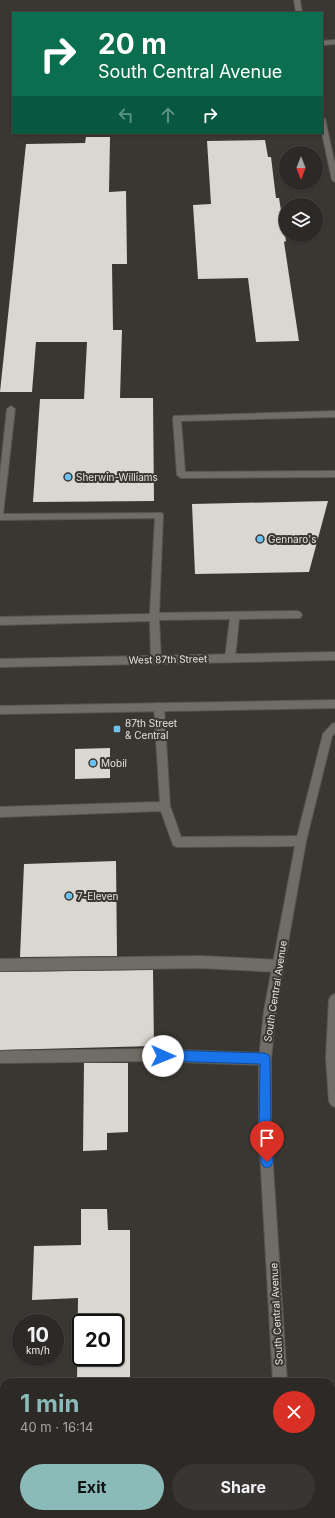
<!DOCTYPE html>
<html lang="en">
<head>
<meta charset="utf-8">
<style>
	:root { --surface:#2c2926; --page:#383532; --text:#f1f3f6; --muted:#a6a6a7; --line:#484543; --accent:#8bbbb9 }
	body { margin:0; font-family:Inter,sans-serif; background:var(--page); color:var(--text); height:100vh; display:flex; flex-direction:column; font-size:15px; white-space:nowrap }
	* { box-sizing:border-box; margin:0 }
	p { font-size:13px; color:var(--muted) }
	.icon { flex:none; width:22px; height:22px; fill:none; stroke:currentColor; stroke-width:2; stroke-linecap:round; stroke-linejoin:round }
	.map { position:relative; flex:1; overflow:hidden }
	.side { position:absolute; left:0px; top:1378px; width:335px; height:140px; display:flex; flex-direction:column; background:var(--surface); border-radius:12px 12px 0 0; box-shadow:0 1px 3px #0004,0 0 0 1px var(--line) }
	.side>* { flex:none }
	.guide { position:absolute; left:12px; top:12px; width:311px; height:122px; border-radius:0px; box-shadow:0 1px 3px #0004,0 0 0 1px var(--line); background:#0b6e4f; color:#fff; overflow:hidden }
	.needle { width:26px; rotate:180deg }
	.tools { position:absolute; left:279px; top:146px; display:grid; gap:8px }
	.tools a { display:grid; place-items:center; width:44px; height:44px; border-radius:50%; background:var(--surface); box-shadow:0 1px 3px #0004,0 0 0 1px var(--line); font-size:20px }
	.speed { position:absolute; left:12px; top:1314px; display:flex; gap:8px; font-size:20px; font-weight:700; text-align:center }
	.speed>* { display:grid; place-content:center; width:52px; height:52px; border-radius:50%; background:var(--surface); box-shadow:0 1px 3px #0004,0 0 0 1px var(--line); line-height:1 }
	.speed small { font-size:10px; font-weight:400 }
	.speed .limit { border:2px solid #111; border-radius:6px; background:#fff; color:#111 }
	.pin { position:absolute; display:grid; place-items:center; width:34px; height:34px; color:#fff; margin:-41px -17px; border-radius:50% 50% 50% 0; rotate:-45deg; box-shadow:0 0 4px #0007 }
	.pin .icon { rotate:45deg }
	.me { position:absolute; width:44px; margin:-22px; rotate:91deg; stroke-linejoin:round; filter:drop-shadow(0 0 3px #0008) }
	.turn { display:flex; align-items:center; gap:14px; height:84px; padding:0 20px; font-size:18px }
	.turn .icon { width:52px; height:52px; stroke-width:2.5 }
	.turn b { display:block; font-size:28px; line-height:34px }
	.lanes { display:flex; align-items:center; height:38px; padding:0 20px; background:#0003; justify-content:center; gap:20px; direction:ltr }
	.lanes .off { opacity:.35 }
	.round { display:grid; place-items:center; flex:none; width:42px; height:42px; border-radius:21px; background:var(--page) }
	.headline { display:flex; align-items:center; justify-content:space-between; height:68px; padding:0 20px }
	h1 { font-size:24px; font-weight:700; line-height:30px; color:var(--accent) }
	.action { display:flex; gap:8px; margin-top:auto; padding:8px 20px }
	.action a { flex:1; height:46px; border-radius:24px; background:var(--accent); color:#111; font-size:16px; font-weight:700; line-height:46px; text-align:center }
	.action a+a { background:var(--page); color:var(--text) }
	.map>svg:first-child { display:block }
</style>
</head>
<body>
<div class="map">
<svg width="335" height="1518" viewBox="0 0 335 1518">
	<rect width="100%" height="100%" fill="#3a3732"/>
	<path fill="#dad7d0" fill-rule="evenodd" d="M 86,137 L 110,137 L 109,192 L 126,191 L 127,264 L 112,264 L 113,330 L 122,330 L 120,398 L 153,398 L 154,501 L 33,502 L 40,399 L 84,399 L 87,342 L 36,342 L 32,392 L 0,392 L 26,144 L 85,143 Z
		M 265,140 L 268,157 L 271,157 L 276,198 L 279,198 L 286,241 L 284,242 L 299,341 L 256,342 L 248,278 L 198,279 L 193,205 L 211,204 L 207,141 Z
		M 328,501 L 309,572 L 195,574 L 192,504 Z
		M 110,748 L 110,778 L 75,779 L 75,749 Z
		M 116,861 L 117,956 L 20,957 L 24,864 Z
		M 153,970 L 154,1046 L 0,1050 L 0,972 Z
		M 84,1063 L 128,1063 L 128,1132 L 107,1133 L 107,1150 L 83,1151 Z
		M 81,1209 L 107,1209 L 108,1230 L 130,1230 L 130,1382 L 77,1382 L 78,1298 L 32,1300 L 34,1246 L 81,1245 ZM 81,1323 L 115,1323 L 115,1357 L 81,1357 Z"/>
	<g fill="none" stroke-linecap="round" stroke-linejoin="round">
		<defs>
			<path id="service" d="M 11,406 L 15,409 L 3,514 L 162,513 L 163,515 L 159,613 L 297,611 L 300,612 L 302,615 L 300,618 L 239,619 L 235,658 L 233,661 L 227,661 L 225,658 L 230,619 L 159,620 L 161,660 L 159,663 L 153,663 L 151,660 L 150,621 L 0,625 L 0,617 L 150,614 L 155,518 L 0,520 L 0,474 L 7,409 Z
				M 335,411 L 335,417 L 181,421 L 185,472 L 335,471 L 335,477 L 181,478 L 177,475 L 173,418 L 174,416 Z
				M 159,703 L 162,704 L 164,707 L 170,806 L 181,837 L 301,836 L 305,838 L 306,841 L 305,844 L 301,846 L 177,847 L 173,845 L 172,842 L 161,811 L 0,817 L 0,807 L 160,802 L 154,707 L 156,704 Z
				M 200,956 L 278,960 L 282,962 L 284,966 L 282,970 L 278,972 L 200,968 L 0,971 L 0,959 Z
				M 149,1049 L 265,1053 L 269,1055 L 271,1059 L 269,1063 L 265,1065 L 149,1061 L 0,1063 L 0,1051 Z"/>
			<path id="minor" d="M 335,40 L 335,44 L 322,45 L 322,41 Z"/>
			<path id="tertiary" d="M 294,0 L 300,0 L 302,13 L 296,13 Z
				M 322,117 L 325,119 L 335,165 L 335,182 L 332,180 L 322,133 Z
				M 335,723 L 335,733 L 332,736 L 306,841 L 276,1011 L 271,1059 L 271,1135 L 287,1382 L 273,1382 L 259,1135 L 259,1059 L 264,1011 L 296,841 L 323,734 L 332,724 Z
				M 335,994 L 335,1107 L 331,1105 L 329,1101 L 326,1058 L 329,1000 L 331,996 Z
				M 280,1514 L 294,1514 L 294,1518 L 280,1518 Z"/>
			<path id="secondary" d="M 335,652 L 335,660 L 0,667 L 0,659 Z
				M 335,700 L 335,708 L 0,714 L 0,706 Z"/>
		</defs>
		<use href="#service" stroke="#585651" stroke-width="2"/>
		<use href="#minor" stroke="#585651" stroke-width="2"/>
		<use href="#tertiary" stroke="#585651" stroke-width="2"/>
		<use href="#secondary" stroke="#585651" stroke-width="2"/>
		<use href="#service" fill="#706d67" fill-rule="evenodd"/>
		<use href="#minor" fill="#706d67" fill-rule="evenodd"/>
		<use href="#tertiary" fill="#706d67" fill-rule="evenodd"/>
		<use href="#secondary" fill="#706d67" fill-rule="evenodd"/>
	</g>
	<path fill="#1a73e8" stroke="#114b97" d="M 163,1050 L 265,1053 L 269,1055 L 270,1059 L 271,1135 L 273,1162 L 271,1166 L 267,1168 L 263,1166 L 261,1162 L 259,1135 L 260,1064 L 163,1061 L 159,1059 L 157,1056 L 159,1052 Z"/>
	<g fill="#6ac3f1" stroke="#3a3732" stroke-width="1.5">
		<circle cx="68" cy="477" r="4"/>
		<circle cx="260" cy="539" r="4"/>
		<rect x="113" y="725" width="8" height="8" rx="2"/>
		<circle cx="93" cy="763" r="4"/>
		<circle cx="69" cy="896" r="4"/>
	</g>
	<g text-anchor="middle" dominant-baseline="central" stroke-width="4" stroke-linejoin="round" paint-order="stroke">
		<g font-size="10" fill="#e4e2de" stroke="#3a3732" text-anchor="start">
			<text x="76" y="477">Sherwin-Williams</text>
			<text x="268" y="539">Gennaro's</text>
			<text x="125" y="723">87th Street<tspan x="125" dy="12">&amp; Central</tspan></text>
			<text x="101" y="763">Mobil</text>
			<text x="77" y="896">7-Eleven</text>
		</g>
		<g font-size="10" fill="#e4e2de" stroke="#3a3732">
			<text transform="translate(168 659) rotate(-1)">West 87th Street</text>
			<text transform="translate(275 991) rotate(-81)">South Central Avenue</text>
			<text transform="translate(276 1314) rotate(-93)">South Central Avenue</text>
		</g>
	</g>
</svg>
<div class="tools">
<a><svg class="needle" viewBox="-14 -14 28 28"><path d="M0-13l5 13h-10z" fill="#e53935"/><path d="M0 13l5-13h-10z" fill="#a6a6a7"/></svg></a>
<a><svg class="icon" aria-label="layers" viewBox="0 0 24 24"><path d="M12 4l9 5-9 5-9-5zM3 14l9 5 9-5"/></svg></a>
</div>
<div class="speed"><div>10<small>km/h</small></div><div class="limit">20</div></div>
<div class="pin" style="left:267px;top:1162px;background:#d93025"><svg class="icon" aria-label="arrive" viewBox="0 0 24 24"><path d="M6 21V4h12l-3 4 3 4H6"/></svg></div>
<svg class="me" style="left:163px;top:1056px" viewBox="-20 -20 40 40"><circle r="19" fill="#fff"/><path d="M0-13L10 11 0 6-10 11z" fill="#1a73e8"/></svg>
<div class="guide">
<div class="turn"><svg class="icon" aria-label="right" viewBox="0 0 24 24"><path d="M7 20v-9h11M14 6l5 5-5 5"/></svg><div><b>20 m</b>South Central Avenue</div></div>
<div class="lanes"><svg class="icon off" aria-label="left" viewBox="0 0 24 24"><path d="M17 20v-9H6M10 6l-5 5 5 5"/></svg><svg class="icon off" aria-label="ahead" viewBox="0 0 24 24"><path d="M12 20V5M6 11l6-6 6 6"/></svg><svg class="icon" aria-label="right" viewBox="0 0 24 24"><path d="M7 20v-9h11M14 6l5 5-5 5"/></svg></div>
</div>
<section class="side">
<div class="headline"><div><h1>1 min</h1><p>40 m · 16:14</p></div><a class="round" style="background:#d93025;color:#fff"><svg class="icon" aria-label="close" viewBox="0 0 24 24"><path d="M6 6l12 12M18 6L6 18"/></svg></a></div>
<div class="action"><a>Exit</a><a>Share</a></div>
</section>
</div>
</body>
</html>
